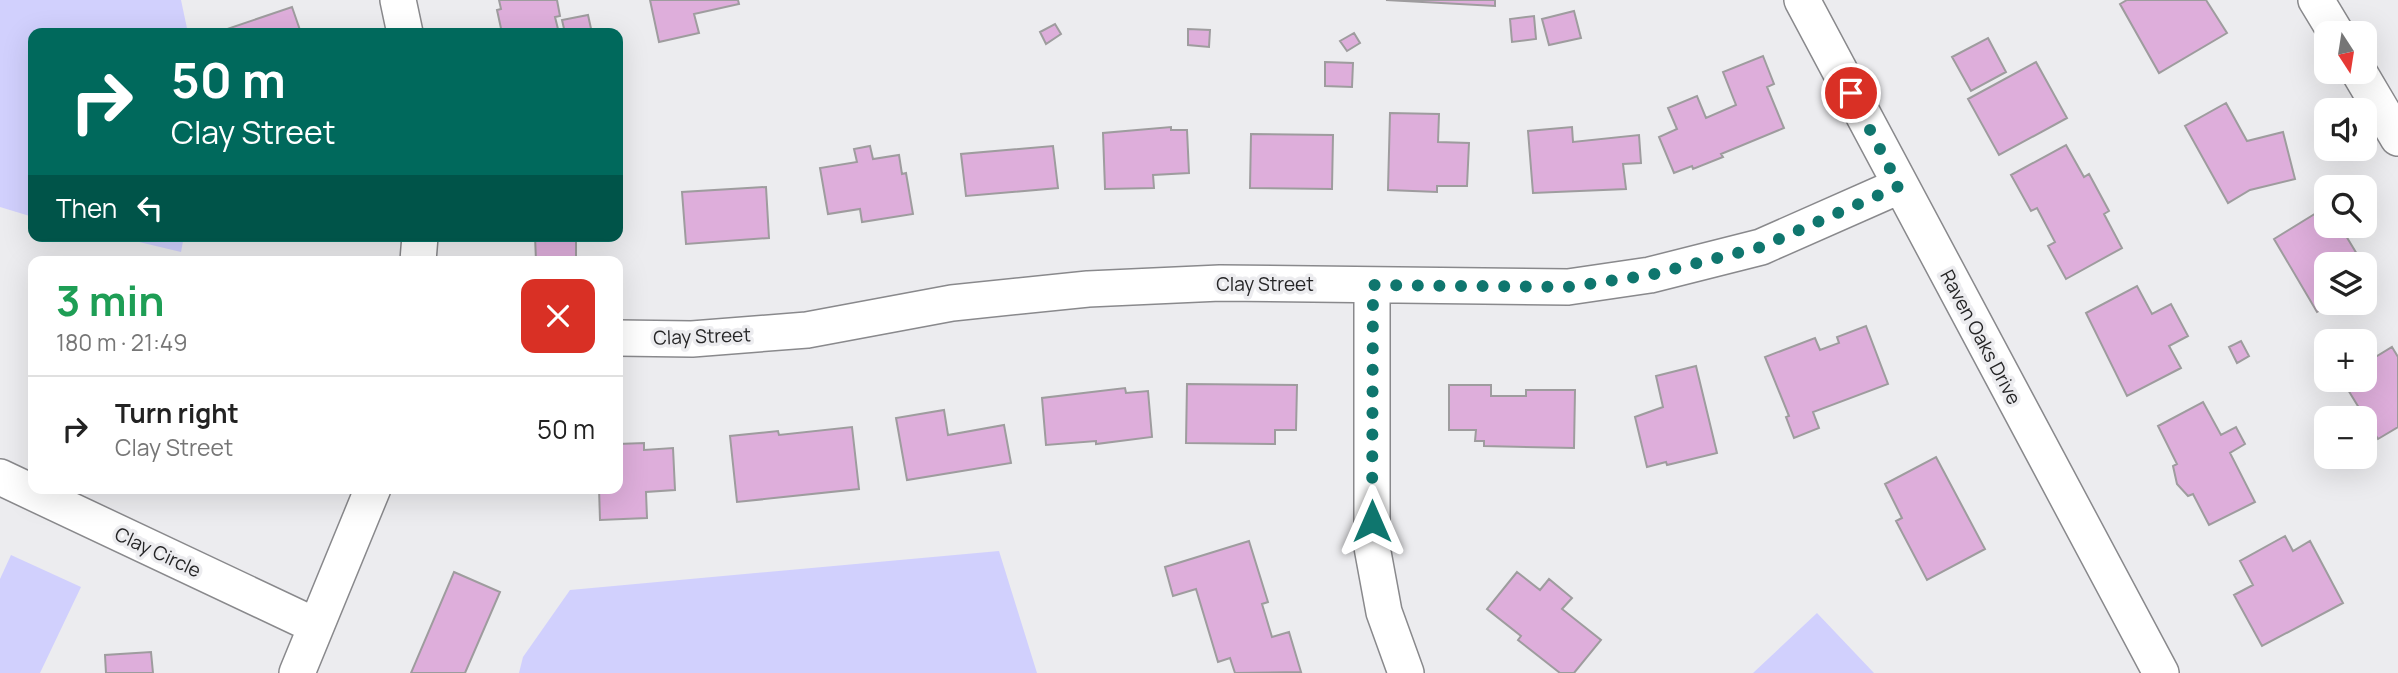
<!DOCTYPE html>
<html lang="en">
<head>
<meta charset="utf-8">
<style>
	:root { --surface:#fff; --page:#f6f6f6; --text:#222; --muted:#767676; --line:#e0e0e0 }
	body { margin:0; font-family:Manrope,sans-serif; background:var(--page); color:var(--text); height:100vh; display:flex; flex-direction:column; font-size:26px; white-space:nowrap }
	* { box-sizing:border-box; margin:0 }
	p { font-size:23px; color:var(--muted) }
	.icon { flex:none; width:38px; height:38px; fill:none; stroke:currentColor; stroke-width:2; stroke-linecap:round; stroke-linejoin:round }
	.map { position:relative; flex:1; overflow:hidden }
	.sheet { position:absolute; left:28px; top:256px; width:595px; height:238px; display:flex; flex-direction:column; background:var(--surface); border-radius:14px; box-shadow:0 7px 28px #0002 }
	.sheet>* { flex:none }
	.top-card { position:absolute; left:28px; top:28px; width:595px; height:214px; border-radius:14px; box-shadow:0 7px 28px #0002; background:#00695c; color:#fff; overflow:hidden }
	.needle { width:46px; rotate:168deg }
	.buttons { position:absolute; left:2314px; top:21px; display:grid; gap:14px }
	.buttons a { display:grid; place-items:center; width:63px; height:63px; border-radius:14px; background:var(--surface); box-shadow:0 7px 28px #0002; font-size:35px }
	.pin { position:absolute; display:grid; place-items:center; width:60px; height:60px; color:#fff; margin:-30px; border:4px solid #fff; border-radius:50%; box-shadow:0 2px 7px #0007 }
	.me { position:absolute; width:77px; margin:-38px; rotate:0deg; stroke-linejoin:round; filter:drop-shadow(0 0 5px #0008) }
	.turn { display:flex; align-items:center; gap:24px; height:147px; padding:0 28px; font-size:32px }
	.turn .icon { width:91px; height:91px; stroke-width:2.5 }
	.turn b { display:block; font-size:49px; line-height:60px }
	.then { display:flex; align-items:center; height:66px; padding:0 28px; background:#0003; gap:14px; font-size:26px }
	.round { display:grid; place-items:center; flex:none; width:74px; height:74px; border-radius:14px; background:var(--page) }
	.overview { display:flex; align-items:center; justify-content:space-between; height:119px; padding:0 28px }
	h1 { font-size:42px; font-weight:700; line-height:52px; color:#1e9e55 }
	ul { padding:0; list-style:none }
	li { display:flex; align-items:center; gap:21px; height:105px; padding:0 28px; border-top:2px solid var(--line) }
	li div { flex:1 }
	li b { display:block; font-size:26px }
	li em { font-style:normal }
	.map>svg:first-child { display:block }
</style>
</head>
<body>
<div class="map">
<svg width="2398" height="673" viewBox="0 0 2398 673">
	<rect width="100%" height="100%" fill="#ececef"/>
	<path fill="#d1d0fd" d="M 0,0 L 181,0 L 188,33 L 33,33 L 33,217 L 0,207 Z
		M 114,236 L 184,236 L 181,252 Z
		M 999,551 L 1037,673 L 519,673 L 523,657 L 570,590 Z
		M 11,555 L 81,587 L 40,673 L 0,673 L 0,579 Z
		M 1817,613 L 1874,673 L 1753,673 Z"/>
	<path fill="#deaedb" stroke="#9e9c9e" stroke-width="2" d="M 499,0 L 557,0 L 560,16 L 555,17 L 559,33 L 502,33 L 497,10 L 501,9 Z
		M 650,0 L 738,0 L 739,4 L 694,14 L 699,33 L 659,42 Z
		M 1386,0 L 1495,0 L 1495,6 Z
		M 2127,0 L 2206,0 L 2227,33 L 2159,73 L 2120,4 Z
		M 292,7 L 301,33 L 229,33 L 227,29 Z
		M 1574,11 L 1581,38 L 1549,45 L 1542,19 Z
		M 588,15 L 592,33 L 565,33 L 562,20 Z
		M 1534,16 L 1536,39 L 1512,42 L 1510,19 Z
		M 1055,24 L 1061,34 L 1046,44 L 1040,32 Z
		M 1188,29 L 1210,30 L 1209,47 L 1188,45 Z
		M 1354,33 L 1360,43 L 1347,51 L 1340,41 Z
		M 1988,38 L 2006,72 L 1971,91 L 1952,57 Z
		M 1763,56 L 1774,84 L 1767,87 L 1784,128 L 1721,154 L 1723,157 L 1693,169 L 1692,166 L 1674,173 L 1659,137 L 1677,129 L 1668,108 L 1697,96 L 1706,118 L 1736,105 L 1723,72 Z
		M 1325,62 L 1353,63 L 1352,87 L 1325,86 Z
		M 2036,62 L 2067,118 L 1999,155 L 1968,99 Z
		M 2226,103 L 2247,141 L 2283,132 L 2295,179 L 2250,190 L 2228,203 L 2185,126 Z
		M 1390,113 L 1439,114 L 1438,142 L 1469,143 L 1467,186 L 1437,186 L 1437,192 L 1388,190 Z
		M 1171,127 L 1171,130 L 1187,130 L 1189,173 L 1153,175 L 1154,188 L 1105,189 L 1103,133 Z
		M 1572,127 L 1573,142 L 1639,135 L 1641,163 L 1623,164 L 1626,189 L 1533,193 L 1528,131 Z
		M 1251,134 L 1333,135 L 1332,189 L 1250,188 Z
		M 2066,145 L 2084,177 L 2089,174 L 2109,211 L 2104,214 L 2122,248 L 2066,279 L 2048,246 L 2055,242 L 2037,208 L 2031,211 L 2011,175 Z
		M 870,146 L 873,159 L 899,155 L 902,174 L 906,173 L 913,214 L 862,222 L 860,209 L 828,214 L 820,168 L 857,162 L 854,149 Z
		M 1053,146 L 1058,188 L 966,196 L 961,154 Z
		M 766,187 L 769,238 L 686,244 L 682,192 Z
		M 2326,207 L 2326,226 L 2340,226 L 2363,264 L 2326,264 L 2326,303 L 2333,303 L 2317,312 L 2274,239 Z
		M 535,236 L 576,236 L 576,261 L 536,261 Z
		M 2137,286 L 2152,314 L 2171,304 L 2188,336 L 2169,346 L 2181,368 L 2127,396 L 2086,313 Z
		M 1866,326 L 1888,384 L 1813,412 L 1819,428 L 1794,438 L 1786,417 L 1789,416 L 1765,357 L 1815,338 L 1820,350 L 1839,343 L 1837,337 Z
		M 2241,341 L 2249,356 L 2237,363 L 2229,347 Z
		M 2392,347 L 2398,357 L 2398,427 L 2378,439 L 2342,380 L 2364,380 L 2364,364 Z
		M 1696,366 L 1717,453 L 1667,465 L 1666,462 L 1647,467 L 1635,417 L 1663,407 L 1656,376 Z
		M 1187,384 L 1297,385 L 1296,430 L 1275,430 L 1275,444 L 1186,443 Z
		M 1449,385 L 1491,385 L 1491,396 L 1526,396 L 1526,390 L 1575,390 L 1574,448 L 1484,446 L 1484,441 L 1475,441 L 1476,430 L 1449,430 Z
		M 1125,388 L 1126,393 L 1148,391 L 1152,437 L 1096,444 L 1096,441 L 1046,445 L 1042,398 Z
		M 2203,402 L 2221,435 L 2236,427 L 2245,444 L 2230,453 L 2255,502 L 2209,525 L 2193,494 L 2188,496 L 2177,484 L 2173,466 L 2177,464 L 2158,426 Z
		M 944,410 L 948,435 L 1004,425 L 1011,463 L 907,480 L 896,418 Z
		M 852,427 L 859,489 L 737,502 L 730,436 L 778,431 L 779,435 Z
		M 644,443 L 644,450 L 673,448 L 675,490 L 646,492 L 647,518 L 600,520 L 599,488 L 618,488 L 618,444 Z
		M 1936,457 L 1985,549 L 1927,580 L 1896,521 L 1902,518 L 1885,484 Z
		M 2285,536 L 2293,551 L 2310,541 L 2343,603 L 2262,646 L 2234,595 L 2253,585 L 2240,561 Z
		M 1249,541 L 1268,602 L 1262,604 L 1272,637 L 1289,632 L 1301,672 L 1235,673 L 1230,658 L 1218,662 L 1196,589 L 1173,596 L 1165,567 Z
		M 454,572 L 500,592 L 465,673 L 411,673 Z
		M 1517,572 L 1540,590 L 1549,579 L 1572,598 L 1562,609 L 1601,640 L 1574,673 L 1560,673 L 1518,640 L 1521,636 L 1487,609 Z
		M 151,652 L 153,673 L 106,673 L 105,655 Z"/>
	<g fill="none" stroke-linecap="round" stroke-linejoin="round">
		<defs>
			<path id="street" d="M 398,0 L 405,33
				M 1802,0 L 2161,673
				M 2316,0 L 2336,33
				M 2359,72 L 2398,138
				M 418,261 L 420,236
				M 1372,285 L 1372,547 L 1384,612 L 1406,673
				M 618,338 L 692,339 L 807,330 L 952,303 L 1088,289 L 1220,283 L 1568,287 L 1650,275 L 1761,247 L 1899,186
				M 0,477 L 316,626
				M 297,673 L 373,488"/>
		</defs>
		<use href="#street" stroke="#89898c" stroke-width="38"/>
		<use href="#street" stroke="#fff" stroke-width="35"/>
	</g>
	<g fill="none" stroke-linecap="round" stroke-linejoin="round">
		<path stroke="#0f766e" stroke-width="12" stroke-dasharray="0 21.6" d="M 1372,521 L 1373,285 L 1568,287 L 1650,275 L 1761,247 L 1899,186 L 1851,93"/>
	</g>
	<g text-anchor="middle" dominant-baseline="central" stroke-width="7" stroke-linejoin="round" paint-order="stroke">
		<g font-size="19" fill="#252526" stroke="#ececef">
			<text x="1265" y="284">Clay Street</text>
			<text transform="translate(702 336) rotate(-2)">Clay Street</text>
			<text transform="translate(1981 337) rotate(62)">Raven Oaks Drive</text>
			<text transform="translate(158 552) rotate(25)">Clay Circle</text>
		</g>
	</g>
</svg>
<div class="buttons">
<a><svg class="needle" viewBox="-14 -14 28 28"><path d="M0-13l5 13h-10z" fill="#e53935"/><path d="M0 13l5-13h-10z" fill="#767676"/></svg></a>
<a><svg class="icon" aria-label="sound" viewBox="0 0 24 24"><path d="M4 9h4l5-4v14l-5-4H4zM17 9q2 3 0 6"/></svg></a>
<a><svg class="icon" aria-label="search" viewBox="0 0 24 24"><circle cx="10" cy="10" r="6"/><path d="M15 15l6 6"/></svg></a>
<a><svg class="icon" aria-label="layers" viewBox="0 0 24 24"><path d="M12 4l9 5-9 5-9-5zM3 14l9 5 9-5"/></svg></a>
<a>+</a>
<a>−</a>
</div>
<div class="pin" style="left:1851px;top:93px;background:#d93025"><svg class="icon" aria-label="arrive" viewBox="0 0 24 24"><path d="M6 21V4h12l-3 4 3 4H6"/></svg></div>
<svg class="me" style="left:1372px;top:521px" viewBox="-20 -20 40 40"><path d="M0-17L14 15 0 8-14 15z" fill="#0f766e" stroke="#fff" stroke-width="4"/></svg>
<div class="top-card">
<div class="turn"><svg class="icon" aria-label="right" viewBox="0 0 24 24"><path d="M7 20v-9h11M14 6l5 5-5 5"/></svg><div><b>50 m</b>Clay Street</div></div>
<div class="then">Then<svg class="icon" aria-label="left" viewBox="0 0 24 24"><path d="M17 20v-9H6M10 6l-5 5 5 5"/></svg></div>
</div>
<section class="sheet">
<div class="overview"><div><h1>3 min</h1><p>180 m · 21:49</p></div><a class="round" style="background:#d93025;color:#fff"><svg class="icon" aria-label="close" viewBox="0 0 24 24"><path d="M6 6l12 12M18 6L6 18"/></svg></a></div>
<ul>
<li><svg class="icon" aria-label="right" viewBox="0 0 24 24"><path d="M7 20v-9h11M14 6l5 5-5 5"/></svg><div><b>Turn right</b><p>Clay Street</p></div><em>50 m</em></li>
</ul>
</section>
</div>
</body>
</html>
